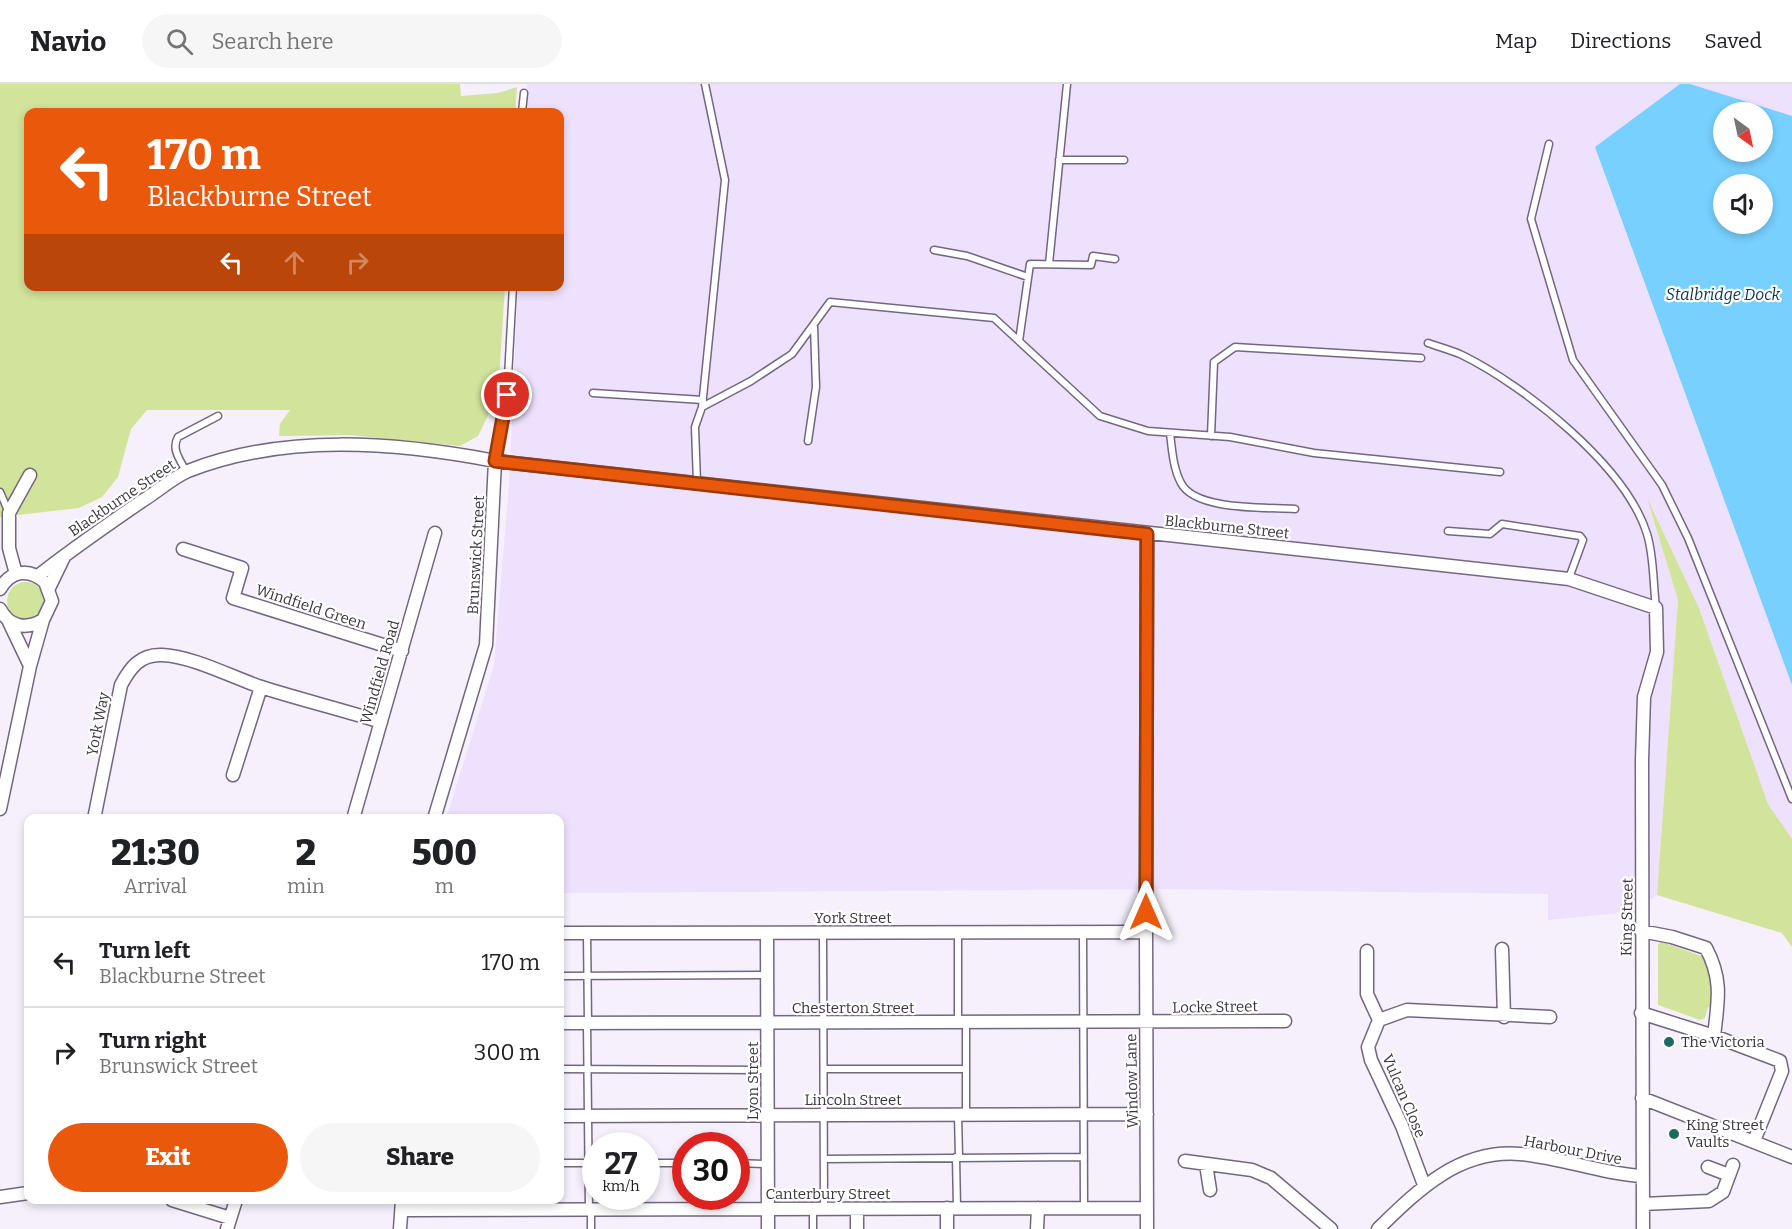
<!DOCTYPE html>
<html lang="en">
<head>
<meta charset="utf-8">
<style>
	:root { --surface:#fff; --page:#f6f6f6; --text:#202124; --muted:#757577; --line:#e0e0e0; --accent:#ea580c }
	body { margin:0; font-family:Bitter,serif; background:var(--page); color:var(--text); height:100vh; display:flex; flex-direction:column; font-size:22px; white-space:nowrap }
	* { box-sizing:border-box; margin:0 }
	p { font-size:20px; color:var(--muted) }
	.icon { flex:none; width:33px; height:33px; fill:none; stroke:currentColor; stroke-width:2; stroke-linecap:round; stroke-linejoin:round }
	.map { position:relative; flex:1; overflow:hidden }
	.side { position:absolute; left:24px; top:730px; width:540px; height:390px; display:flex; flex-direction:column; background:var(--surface); border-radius:12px; box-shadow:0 3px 9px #0003 }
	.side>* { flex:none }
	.top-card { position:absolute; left:24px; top:24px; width:540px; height:183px; border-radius:12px; box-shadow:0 3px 9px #0003; background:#ea580c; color:#fff; overflow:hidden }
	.needle { width:39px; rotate:147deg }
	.tools { position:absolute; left:1713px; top:18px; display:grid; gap:12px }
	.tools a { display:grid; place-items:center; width:60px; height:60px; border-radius:50%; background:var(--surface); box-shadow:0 3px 9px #0003; font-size:30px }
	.speed { position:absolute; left:582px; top:1048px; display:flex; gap:12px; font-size:30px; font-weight:700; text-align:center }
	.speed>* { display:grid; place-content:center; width:78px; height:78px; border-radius:50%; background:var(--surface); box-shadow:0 3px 9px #0003; line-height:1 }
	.speed small { font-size:15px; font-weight:400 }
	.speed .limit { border:9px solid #d22; background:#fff; color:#111 }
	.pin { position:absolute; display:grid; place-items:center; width:51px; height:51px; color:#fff; margin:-26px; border:3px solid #fff; border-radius:50%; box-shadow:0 2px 6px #0007 }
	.me { position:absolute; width:66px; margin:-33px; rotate:0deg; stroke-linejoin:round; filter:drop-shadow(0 0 4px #0008) }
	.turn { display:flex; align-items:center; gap:21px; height:126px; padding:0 24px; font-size:27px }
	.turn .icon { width:78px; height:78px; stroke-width:2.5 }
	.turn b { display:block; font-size:42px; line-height:51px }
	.lanes { display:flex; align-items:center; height:57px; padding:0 24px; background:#0003; justify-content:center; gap:30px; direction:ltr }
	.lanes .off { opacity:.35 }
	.eta { display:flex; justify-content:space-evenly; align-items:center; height:102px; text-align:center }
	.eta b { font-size:36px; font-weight:800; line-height:42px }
	.primary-button { display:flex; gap:12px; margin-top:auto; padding:12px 24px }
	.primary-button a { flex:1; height:69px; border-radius:36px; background:var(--accent); color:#fff; font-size:24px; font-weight:800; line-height:69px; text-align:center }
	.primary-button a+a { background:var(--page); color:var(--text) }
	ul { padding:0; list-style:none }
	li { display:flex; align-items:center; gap:18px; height:90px; padding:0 24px; border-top:2px solid var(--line) }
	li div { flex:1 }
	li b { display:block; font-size:22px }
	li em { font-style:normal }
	header { display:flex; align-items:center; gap:36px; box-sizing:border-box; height:84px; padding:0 30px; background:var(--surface); border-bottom:2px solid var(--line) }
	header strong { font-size:28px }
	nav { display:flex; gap:33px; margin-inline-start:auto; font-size:21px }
	.search { width:420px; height:54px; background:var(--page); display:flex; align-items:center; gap:15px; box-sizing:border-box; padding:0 21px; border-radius:33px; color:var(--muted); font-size:22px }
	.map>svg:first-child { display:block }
</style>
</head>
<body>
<header>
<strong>Navio</strong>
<div class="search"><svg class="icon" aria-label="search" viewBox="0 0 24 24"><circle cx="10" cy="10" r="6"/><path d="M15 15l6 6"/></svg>Search here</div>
<nav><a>Map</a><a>Directions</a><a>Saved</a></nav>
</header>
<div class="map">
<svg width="1792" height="1145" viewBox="0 0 1792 1145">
	<rect width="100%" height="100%" fill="#f5f0fb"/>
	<path fill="#eee1fd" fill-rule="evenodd" d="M 527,0 L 1792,0 L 1792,755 L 1768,720 L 1699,524 L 1649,420 L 1678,516 L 1657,811 L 1631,828 L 1548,836 L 1548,810 L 1162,805 L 560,809 L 560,735 L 446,735 L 494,581 L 509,400 L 518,203 L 560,202 L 560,28 L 526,28 ZM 1724,28 L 1762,28 L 1762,68 L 1724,68 ZM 1724,100 L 1762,100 L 1762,140 L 1724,140 Z"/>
	<path fill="#d2e39b" d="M 0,0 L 460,0 L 461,12 L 498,9 L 517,3 L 515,28 L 28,28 L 28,202 L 505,203 L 498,311 L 478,352 L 460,362 L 350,351 L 279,352 L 280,340 L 290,326 L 147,326 L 131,345 L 118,393 L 102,413 L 79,424 L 0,433 Z
		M 1647,414 L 1699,524 L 1768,720 L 1792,755 L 1792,863 L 1782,849 L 1657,811 L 1678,516 Z
		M7 517a19 19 0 1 1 38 0a19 19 0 1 1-38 0Z
		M 1662,858 L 1704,873 L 1713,899 L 1713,923 L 1708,923 L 1705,934 L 1700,936 L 1658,921 L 1658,860 Z"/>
	<path fill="#77d0fe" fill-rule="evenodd" d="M 1680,0 L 1690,0 L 1792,32 L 1792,601 L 1595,63 ZM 1724,28 L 1762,28 L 1762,68 L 1724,68 ZM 1724,100 L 1762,100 L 1762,140 L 1724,140 Z"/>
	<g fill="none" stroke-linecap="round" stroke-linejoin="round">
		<defs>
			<path id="lane" d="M 522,28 L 524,9
				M 1549,60 L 1531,135 L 1573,276 L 1662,401 L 1688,454 L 1792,715
				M 1059,76 L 1124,76
				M 934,166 L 967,172 L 1028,193
				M 1049,180 L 1067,0
				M 1019,257 L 1030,180 L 1091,181 L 1093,172 L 1115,175
				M 1428,259 C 1439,263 1451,266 1462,271 C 1525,302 1626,382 1647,450 C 1654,472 1653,500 1656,523
				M 593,309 L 703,316
				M 702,323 L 725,96 L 705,0
				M 1170,349 C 1172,365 1173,384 1181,399 C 1195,427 1267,423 1295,425
				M 1211,352 L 1214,278 L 1235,263 L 1421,274
				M 808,357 L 816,303 L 814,242
				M 495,377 L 507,311 L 513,202
				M 186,387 C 180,376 171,365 178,353 L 218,332
				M 697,399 L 695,343 L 702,323 L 751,297 L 792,270 L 830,218 L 994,234 L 1100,332 L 1148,347 L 1230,353 L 1314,369 L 1500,388
				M 0,408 L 9,429
				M 1448,447 L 1490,450 L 1502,440 L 1580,452 L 1583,456 L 1569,494
				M 1083,848 L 1084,1124
				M 587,849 L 588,939
				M 823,849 L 824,1125
				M 958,850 L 958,938
				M 560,892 L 767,891
				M 587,939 L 589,1126
				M 560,985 L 767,986
				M 824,985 L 966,985
				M 966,1030 L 966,939
				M 958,1031 L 959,1073
				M 956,1073 L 957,1124
				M 824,1075 L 1084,1073
				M 560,1079 L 596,1079
				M 646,1079 L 686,1079
				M 736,1079 L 767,1080
				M 591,1126 L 591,1145
				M 813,1145 L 813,1125"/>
			<path id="street" d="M 183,465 L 242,484 L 233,514 L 402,567
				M 16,490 L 9,464 L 9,429 L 30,391
				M 38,492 C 72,465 107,441 142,417 C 157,408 172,394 188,387 C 285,349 395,358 495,377 L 1569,495 L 1656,524 L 1657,568 L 1644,613 L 1642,676 L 1643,1145
				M 49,504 L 64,473
				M 0,505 C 11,486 29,484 45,498 L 52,517 L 43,536 C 26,546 9,543 0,525
				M 9,538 L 30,582
				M 233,691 L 261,603
				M 0,725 L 30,582 L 43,536
				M 94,735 L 121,601 C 130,584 140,570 162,571 C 191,572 230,592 258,602 C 298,615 340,625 381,638
				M 353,735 L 435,449
				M 434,735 L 486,561 L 495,377
				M 1146,828 L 1147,450
				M 1641,847 L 1672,853 L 1706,864 C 1723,896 1718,917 1714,952
				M 560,849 L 1146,848 L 1147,1145
				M 767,849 L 768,1145
				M 1502,865 L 1504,933
				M 1367,867 L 1367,910 L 1379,936
				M 1641,929 L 1714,952 L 1780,977 L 1782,987 L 1754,1057
				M 560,939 L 1285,937
				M 1642,1014 L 1792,1073
				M 560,1032 L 1147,1030
				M 1185,1077 L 1252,1086 L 1271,1094 L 1331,1145
				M 1206,1080 L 1210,1106
				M 1708,1083 L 1729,1091
				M 1424,1101 L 1402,1042 L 1371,976 L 1368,963 L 1379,936 L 1407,926 L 1550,933
				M 0,1113 L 28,1109
				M 172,1116 L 230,1134
				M 1643,1120 L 1709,1117 L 1723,1108 L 1733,1081
				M 947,1124 L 947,1145
				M 857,1125 L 857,1145
				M 402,1126 L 1147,1124
				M 227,1145 L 236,1116
				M 400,1145 L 402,1116
				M 1037,1145 L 1038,1124
				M 1378,1145 C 1418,1106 1459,1065 1520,1070 C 1561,1073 1601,1090 1643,1092"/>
		</defs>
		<use href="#lane" stroke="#736780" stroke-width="9"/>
		<use href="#street" stroke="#736780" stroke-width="15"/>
		<use href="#lane" stroke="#fff" stroke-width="6"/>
		<use href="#street" stroke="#fff" stroke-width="12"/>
	</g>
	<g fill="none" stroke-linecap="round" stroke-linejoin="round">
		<defs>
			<path id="route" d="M 507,311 L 495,377 L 1147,450 L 1146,828"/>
		</defs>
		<use href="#route" stroke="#983908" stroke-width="15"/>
		<use href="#route" stroke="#ea580c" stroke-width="10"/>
	</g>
	<g fill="#1f6963" stroke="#fff" stroke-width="2">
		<circle cx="1669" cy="958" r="6"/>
		<circle cx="1674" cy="1050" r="6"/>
	</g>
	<g text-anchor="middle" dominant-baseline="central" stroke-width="4.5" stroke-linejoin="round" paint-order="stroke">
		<g font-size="15" fill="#3a3540" stroke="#fff">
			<text transform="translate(122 414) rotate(-34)">Blackburne Street</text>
			<text transform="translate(1227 443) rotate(6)">Blackburne Street</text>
			<text transform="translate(476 471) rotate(-87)">Brunswick Street</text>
			<text transform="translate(311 523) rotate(18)">Windfield Green</text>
			<text transform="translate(380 588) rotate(-74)">Windfield Road</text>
			<text transform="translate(98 640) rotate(-79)">York Way</text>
			<text transform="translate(1627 833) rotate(-89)">King Street</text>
			<text x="853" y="834">York Street</text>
			<text transform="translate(1215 923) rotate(-1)">Locke Street</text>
			<text x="853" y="924">Chesterton Street</text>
			<text transform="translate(753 997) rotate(-90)">Lyon Street</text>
			<text transform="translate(1132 997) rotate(-91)">Window Lane</text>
			<text transform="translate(1404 1012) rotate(67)">Vulcan Close</text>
			<text x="853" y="1016">Lincoln Street</text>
			<text transform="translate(1573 1066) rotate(11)">Harbour Drive</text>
			<text x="828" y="1110">Canterbury Street</text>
		</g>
		<g font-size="15" fill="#3a3540" stroke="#fff" text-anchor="start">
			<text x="1681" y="958">The Victoria</text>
			<text x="1686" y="1041">King Street<tspan x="1686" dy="17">Vaults</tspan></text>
		</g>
		<g font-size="16" font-style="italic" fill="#0c3548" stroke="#fff">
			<text x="1723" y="210">Stalbridge Dock</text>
		</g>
	</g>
</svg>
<div class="tools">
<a><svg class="needle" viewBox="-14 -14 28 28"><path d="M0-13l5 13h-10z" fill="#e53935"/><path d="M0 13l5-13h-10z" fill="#757577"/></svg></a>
<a><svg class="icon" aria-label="sound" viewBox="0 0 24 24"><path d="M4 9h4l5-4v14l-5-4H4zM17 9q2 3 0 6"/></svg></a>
</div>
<div class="speed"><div>27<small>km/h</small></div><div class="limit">30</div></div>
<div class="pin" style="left:507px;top:311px;background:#d93025"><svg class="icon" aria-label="arrive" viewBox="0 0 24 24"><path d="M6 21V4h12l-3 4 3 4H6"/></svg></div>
<svg class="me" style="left:1146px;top:828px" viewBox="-20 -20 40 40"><path d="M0-17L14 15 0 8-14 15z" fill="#ea580c" stroke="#fff" stroke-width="4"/></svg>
<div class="top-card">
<div class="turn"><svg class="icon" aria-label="left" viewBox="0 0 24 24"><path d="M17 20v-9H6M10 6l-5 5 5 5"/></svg><div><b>170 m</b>Blackburne Street</div></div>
<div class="lanes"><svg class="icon" aria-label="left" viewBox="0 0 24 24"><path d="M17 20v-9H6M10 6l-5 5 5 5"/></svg><svg class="icon off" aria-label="ahead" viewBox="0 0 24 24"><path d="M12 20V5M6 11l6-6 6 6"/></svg><svg class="icon off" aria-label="right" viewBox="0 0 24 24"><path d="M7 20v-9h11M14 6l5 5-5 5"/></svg></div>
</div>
<section class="side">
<div class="eta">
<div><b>21:30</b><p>Arrival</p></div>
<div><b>2</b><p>min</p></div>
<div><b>500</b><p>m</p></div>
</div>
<ul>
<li><svg class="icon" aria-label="left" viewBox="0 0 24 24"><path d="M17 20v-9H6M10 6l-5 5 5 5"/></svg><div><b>Turn left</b><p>Blackburne Street</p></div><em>170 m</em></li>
<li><svg class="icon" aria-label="right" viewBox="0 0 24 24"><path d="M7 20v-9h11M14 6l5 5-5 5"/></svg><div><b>Turn right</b><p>Brunswick Street</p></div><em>300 m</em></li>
</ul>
<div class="primary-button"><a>Exit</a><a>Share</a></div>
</section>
</div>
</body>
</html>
